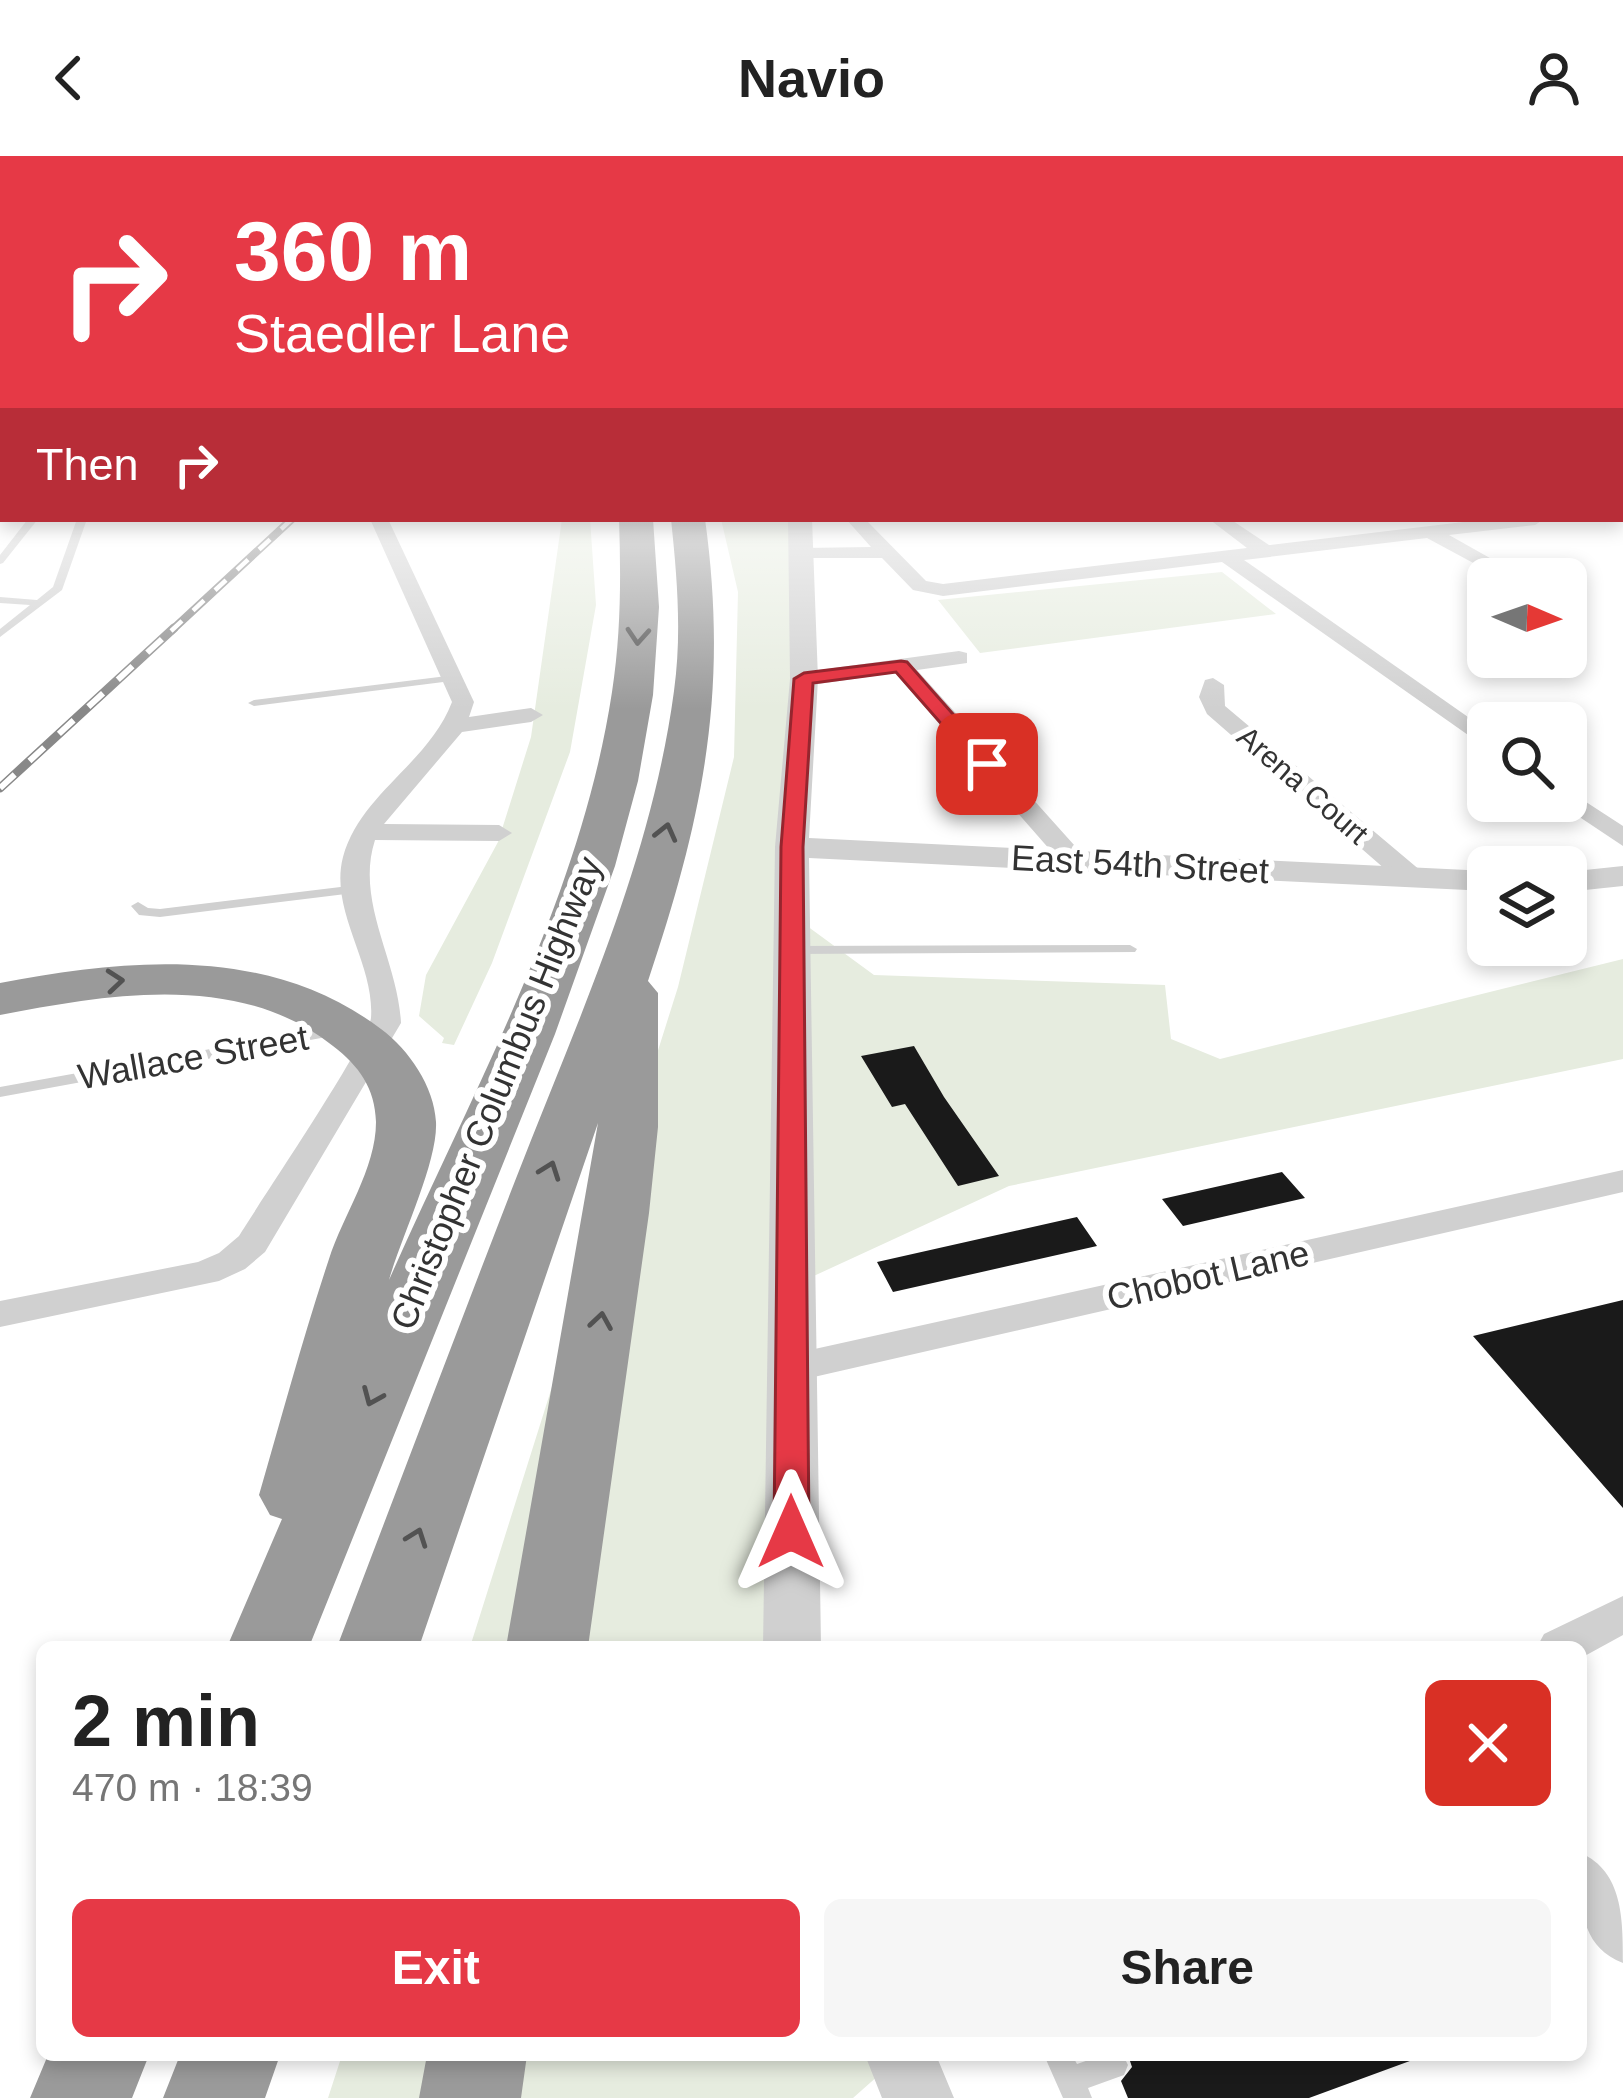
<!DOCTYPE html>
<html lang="en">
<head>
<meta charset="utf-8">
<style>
	:root { --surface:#fff; --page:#f6f6f6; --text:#222; --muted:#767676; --accent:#e63946 }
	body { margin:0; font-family:Helvetica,sans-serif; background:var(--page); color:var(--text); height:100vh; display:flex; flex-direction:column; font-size:45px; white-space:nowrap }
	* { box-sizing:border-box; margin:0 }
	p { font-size:39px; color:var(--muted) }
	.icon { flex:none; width:66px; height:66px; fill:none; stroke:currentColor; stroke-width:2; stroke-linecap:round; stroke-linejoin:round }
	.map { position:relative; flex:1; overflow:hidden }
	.panel { position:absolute; left:36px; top:1485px; width:1551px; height:420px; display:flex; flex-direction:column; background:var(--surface); border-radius:18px; box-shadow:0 6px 18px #0003 }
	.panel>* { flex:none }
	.guide { position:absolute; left:0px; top:0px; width:1623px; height:366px; box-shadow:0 6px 18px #0003; background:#e63946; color:#fff; overflow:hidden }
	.needle { width:78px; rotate:92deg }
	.buttons { position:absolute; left:1467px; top:402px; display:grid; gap:24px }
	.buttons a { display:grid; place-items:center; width:120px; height:120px; border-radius:18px; background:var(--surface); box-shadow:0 6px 18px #0003; font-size:60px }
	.pin { position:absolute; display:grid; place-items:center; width:102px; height:102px; color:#fff; margin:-51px; border-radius:24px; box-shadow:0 6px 18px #0006 }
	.me { position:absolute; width:132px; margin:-66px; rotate:0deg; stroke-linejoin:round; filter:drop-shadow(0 0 9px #0008) }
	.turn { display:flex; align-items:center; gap:42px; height:252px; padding:0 36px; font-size:54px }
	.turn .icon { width:156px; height:156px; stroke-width:2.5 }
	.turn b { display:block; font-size:84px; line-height:102px }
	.then { display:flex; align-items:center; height:114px; padding:0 36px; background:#0003; gap:24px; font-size:45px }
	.round { display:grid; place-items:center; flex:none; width:126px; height:126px; border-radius:18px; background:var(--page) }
	.headline { display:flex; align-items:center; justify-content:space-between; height:204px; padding:0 36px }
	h1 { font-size:72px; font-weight:800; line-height:90px }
	.primary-button { display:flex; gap:24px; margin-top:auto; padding:24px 36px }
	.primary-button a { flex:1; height:138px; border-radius:18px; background:var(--accent); color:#fff; font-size:48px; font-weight:800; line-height:138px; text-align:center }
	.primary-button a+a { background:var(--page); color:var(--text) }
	header { display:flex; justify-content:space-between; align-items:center; height:156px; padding:0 36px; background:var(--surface); font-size:54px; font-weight:800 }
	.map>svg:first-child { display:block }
</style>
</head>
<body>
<header><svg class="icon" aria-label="back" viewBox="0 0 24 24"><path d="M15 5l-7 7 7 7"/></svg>Navio<svg class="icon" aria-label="person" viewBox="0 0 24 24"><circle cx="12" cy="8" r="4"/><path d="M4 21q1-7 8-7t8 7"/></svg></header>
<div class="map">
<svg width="1623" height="1942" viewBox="0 0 1623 1942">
	<rect width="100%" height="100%" fill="#fff"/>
	<path fill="#e6ecdf" d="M 562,363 L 590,363 L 596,449 L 570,596 L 492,807 L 454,889 L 442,887 L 444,882 L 419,860 L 426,819 L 498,686 L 531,581 Z
		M 721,363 L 792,363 L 792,759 L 874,819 L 1165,829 L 1171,883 L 1220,903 L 1623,803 L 1623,903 L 1009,1030 L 792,1130 L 807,1491 L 470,1491 L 678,831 L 734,601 L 738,436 Z
		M 1222,416 L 1276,458 L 980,497 L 938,444 Z
		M 342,1899 L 896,1899 L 897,1903 L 853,1942 L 328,1942 Z"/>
	<path fill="#1a1a1a" d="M 914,890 L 944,941 L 999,1020 L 958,1030 L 905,948 L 892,951 L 861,900 Z
		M 1282,1016 L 1305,1042 L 1183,1070 L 1162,1043 Z
		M 1077,1061 L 1097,1090 L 893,1136 L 877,1106 Z
		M 1623,1144 L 1623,1352 L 1473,1180 Z
		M 1128,1899 L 1418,1899 L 1418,1902 L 1309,1942 L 1128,1942 L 1121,1925 L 1132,1911 Z"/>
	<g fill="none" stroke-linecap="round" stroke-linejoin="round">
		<path fill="#d0d0d0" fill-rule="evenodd" d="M 28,363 L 38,363 L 3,407 L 0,408 L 0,399 Z
			M 77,363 L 87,363 L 62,434 L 0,481 L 0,473 L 30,449 L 0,447 L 0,441 L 37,444 L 53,431 Z
			M 455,519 L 461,522 L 459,524 L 254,550 L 248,547 L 254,544 Z
			M 357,729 L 362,730 L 362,736 L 160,761 L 139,759 L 131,750 L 138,746 L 148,752 L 160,753 Z
			M 1130,789 L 1137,793 L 1135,796 L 793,798 L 786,794 L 793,790 Z
			M 338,870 L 343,872 L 346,875 L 343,878 L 0,941 L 0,931 Z
			M 1044,1899 L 1072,1899 L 1077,1908 L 1103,1899 L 1123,1899 L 1128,1909 L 1124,1919 L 1088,1932 L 1092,1942 L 1063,1942 Z"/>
		<path fill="#d0d0d0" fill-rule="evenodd" d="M 1620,352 L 1623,352 L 1623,363 L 1620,363 Z
			M 370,363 L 388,363 L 474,546 L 469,561 L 531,552 L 543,559 L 531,566 L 462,576 L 384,668 L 499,669 L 512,677 L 499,685 L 375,684 C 355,746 398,804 401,867 L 265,1096 L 245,1113 L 219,1125 L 0,1171 L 0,1145 L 198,1106 L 219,1097 L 239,1080 C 260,1046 368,886 371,862 C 375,807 329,755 343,701 C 360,638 429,607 452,546 Z
			M 846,363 L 865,363 L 926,425 L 943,428 L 1247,392 L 1209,363 L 1230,363 L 1269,389 L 1489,363 L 1544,363 L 1535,369 L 1449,379 L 1497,406 L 1497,414 L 1490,416 L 1427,382 L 1244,404 L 1488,575 L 1488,593 L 1222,406 L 943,440 L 913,434 L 882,402 L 795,402 L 792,398 L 802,392 L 871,391 Z
			M 959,495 L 967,497 L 967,507 L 917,514 L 1083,699 L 1087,705 L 1083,711 L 1065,711 L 895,517 L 804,530 L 793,523 L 804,516 Z
			M 1213,522 L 1224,529 L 1225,550 L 1421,715 L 1425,721 L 1421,727 L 1401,727 L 1207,558 L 1199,541 L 1205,524 Z
			M 1566,633 L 1623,670 L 1623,690 L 1557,646 L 1566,645 Z
			M 1623,1014 L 1623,1036 L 792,1226 L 778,1222 L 773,1212 L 778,1202 L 792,1198 Z
			M 1623,1440 L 1623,1479 L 1581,1502 L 1581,1491 L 1537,1491 L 1544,1478 Z
			M 1581,1697 C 1623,1716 1623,1763 1623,1807 C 1575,1788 1581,1741 1581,1697 Z"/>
		<path fill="#d0d0d0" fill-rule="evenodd" d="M 0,320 L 3,320 L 3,334 L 0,334 Z
			M 788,363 L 812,363 L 818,523 L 809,682 L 1488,715 L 1488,735 L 809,702 L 821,1491 L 763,1491 L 775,691 L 790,523 Z
			M 1623,710 L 1623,730 L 1566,736 L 1566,716 Z
			M 865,1899 L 936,1899 L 954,1942 L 882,1942 Z"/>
		<path fill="#9a9a9a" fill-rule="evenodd" d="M 619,363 L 653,363 L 659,451 L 653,539 L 638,625 L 615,710 L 555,878 L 309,1491 L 227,1491 L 282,1363 L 270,1359 L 259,1339 C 282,1260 303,1181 329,1103 C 343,1059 376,1013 376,966 C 375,932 359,910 333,890 C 239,815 109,838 0,859 L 0,827 C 129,802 270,789 381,873 C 409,894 434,930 436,966 C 438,1006 401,1081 389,1124 C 472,936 581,742 612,536 C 621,478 621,421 619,363 Z
			M 671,363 L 705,363 C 729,536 703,661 648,825 L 658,837 L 658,971 L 649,1057 L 588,1491 L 506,1491 L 598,967 L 419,1491 L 337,1491 C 396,1336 455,1180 515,1025 C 577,865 651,707 674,535 C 682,477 677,420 671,363 Z
			M 48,1899 L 149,1899 L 132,1942 L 30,1942 Z
			M 180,1899 L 280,1899 L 265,1942 L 163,1942 Z
			M 427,1899 L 527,1899 L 521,1942 L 419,1942 Z"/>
		<defs>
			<path id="rail-far1" d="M 171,475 L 292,363"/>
			<path id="rail" d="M 0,632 L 174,472"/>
		</defs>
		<use href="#rail-far1" stroke="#888" stroke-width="8"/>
		<use href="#rail" stroke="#888" stroke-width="9"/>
		<use href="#rail-far1" stroke="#fff" stroke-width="4.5" stroke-dasharray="15" stroke-linecap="butt"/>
		<use href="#rail" stroke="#fff" stroke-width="6" stroke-dasharray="20" stroke-linecap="butt"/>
	</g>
	<defs><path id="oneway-chevron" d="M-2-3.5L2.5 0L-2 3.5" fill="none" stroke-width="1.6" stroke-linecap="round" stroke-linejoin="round" transform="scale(3)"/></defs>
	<g stroke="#525252">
		<use href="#oneway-chevron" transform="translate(638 480) rotate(94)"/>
		<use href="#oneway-chevron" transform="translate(666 676) rotate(-76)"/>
		<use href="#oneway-chevron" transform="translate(115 825) rotate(-5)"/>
		<use href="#oneway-chevron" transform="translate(550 1014) rotate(-70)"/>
		<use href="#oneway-chevron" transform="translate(601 1165) rotate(-81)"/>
		<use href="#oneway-chevron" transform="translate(372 1241) rotate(113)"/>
		<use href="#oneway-chevron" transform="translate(417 1381) rotate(-70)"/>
	</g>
	<linearGradient id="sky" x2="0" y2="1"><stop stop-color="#9ec6ea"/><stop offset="0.51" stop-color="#fff"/><stop offset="1" stop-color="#fff" stop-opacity="0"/></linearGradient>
	<rect width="1623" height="553" fill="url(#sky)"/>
	<path fill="#e63946" stroke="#96252e" stroke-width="3" d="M 901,505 L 907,506 L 997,608 L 980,612 L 896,516 L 813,527 L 803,691 L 809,1376 L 804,1386 L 791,1390 L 779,1386 L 774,1376 L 781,691 L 794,523 L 804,517 Z"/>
	<g text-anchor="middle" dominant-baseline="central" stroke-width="12" stroke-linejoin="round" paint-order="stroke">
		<g font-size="30" fill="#333" stroke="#fff">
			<text transform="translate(1303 629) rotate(41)">Arena Court</text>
		</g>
		<g font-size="36" fill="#333" stroke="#fff">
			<text transform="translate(1140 708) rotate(3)">East 54th Street</text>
			<text transform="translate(193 901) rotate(-10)">Wallace Street</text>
			<text transform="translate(496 937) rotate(-68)">Christopher Columbus Highway</text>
			<text transform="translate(1208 1119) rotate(-13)">Chobot Lane</text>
		</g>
	</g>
</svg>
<div class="buttons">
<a><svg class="needle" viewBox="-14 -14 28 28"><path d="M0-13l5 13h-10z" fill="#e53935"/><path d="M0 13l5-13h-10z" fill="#767676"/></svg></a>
<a><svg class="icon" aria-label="search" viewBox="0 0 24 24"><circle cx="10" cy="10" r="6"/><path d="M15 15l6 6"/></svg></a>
<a><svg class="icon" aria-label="layers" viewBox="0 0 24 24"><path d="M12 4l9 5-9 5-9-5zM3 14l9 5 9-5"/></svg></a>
</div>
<div class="pin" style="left:987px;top:608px;background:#d93025"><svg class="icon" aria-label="arrive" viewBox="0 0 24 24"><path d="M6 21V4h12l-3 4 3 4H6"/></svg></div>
<svg class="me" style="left:791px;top:1376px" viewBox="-20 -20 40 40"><path d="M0-17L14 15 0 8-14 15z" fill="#e63946" stroke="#fff" stroke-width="4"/></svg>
<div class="guide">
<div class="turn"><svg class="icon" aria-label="right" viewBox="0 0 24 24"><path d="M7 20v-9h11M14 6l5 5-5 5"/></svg><div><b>360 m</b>Staedler Lane</div></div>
<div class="then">Then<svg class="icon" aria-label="right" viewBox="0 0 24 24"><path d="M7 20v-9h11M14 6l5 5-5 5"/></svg></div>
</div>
<section class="panel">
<div class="headline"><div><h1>2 min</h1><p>470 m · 18:39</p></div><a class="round" style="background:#d93025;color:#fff"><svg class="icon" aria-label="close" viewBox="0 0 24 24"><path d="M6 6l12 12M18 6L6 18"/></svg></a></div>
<div class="primary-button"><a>Exit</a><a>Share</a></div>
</section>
</div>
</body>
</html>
